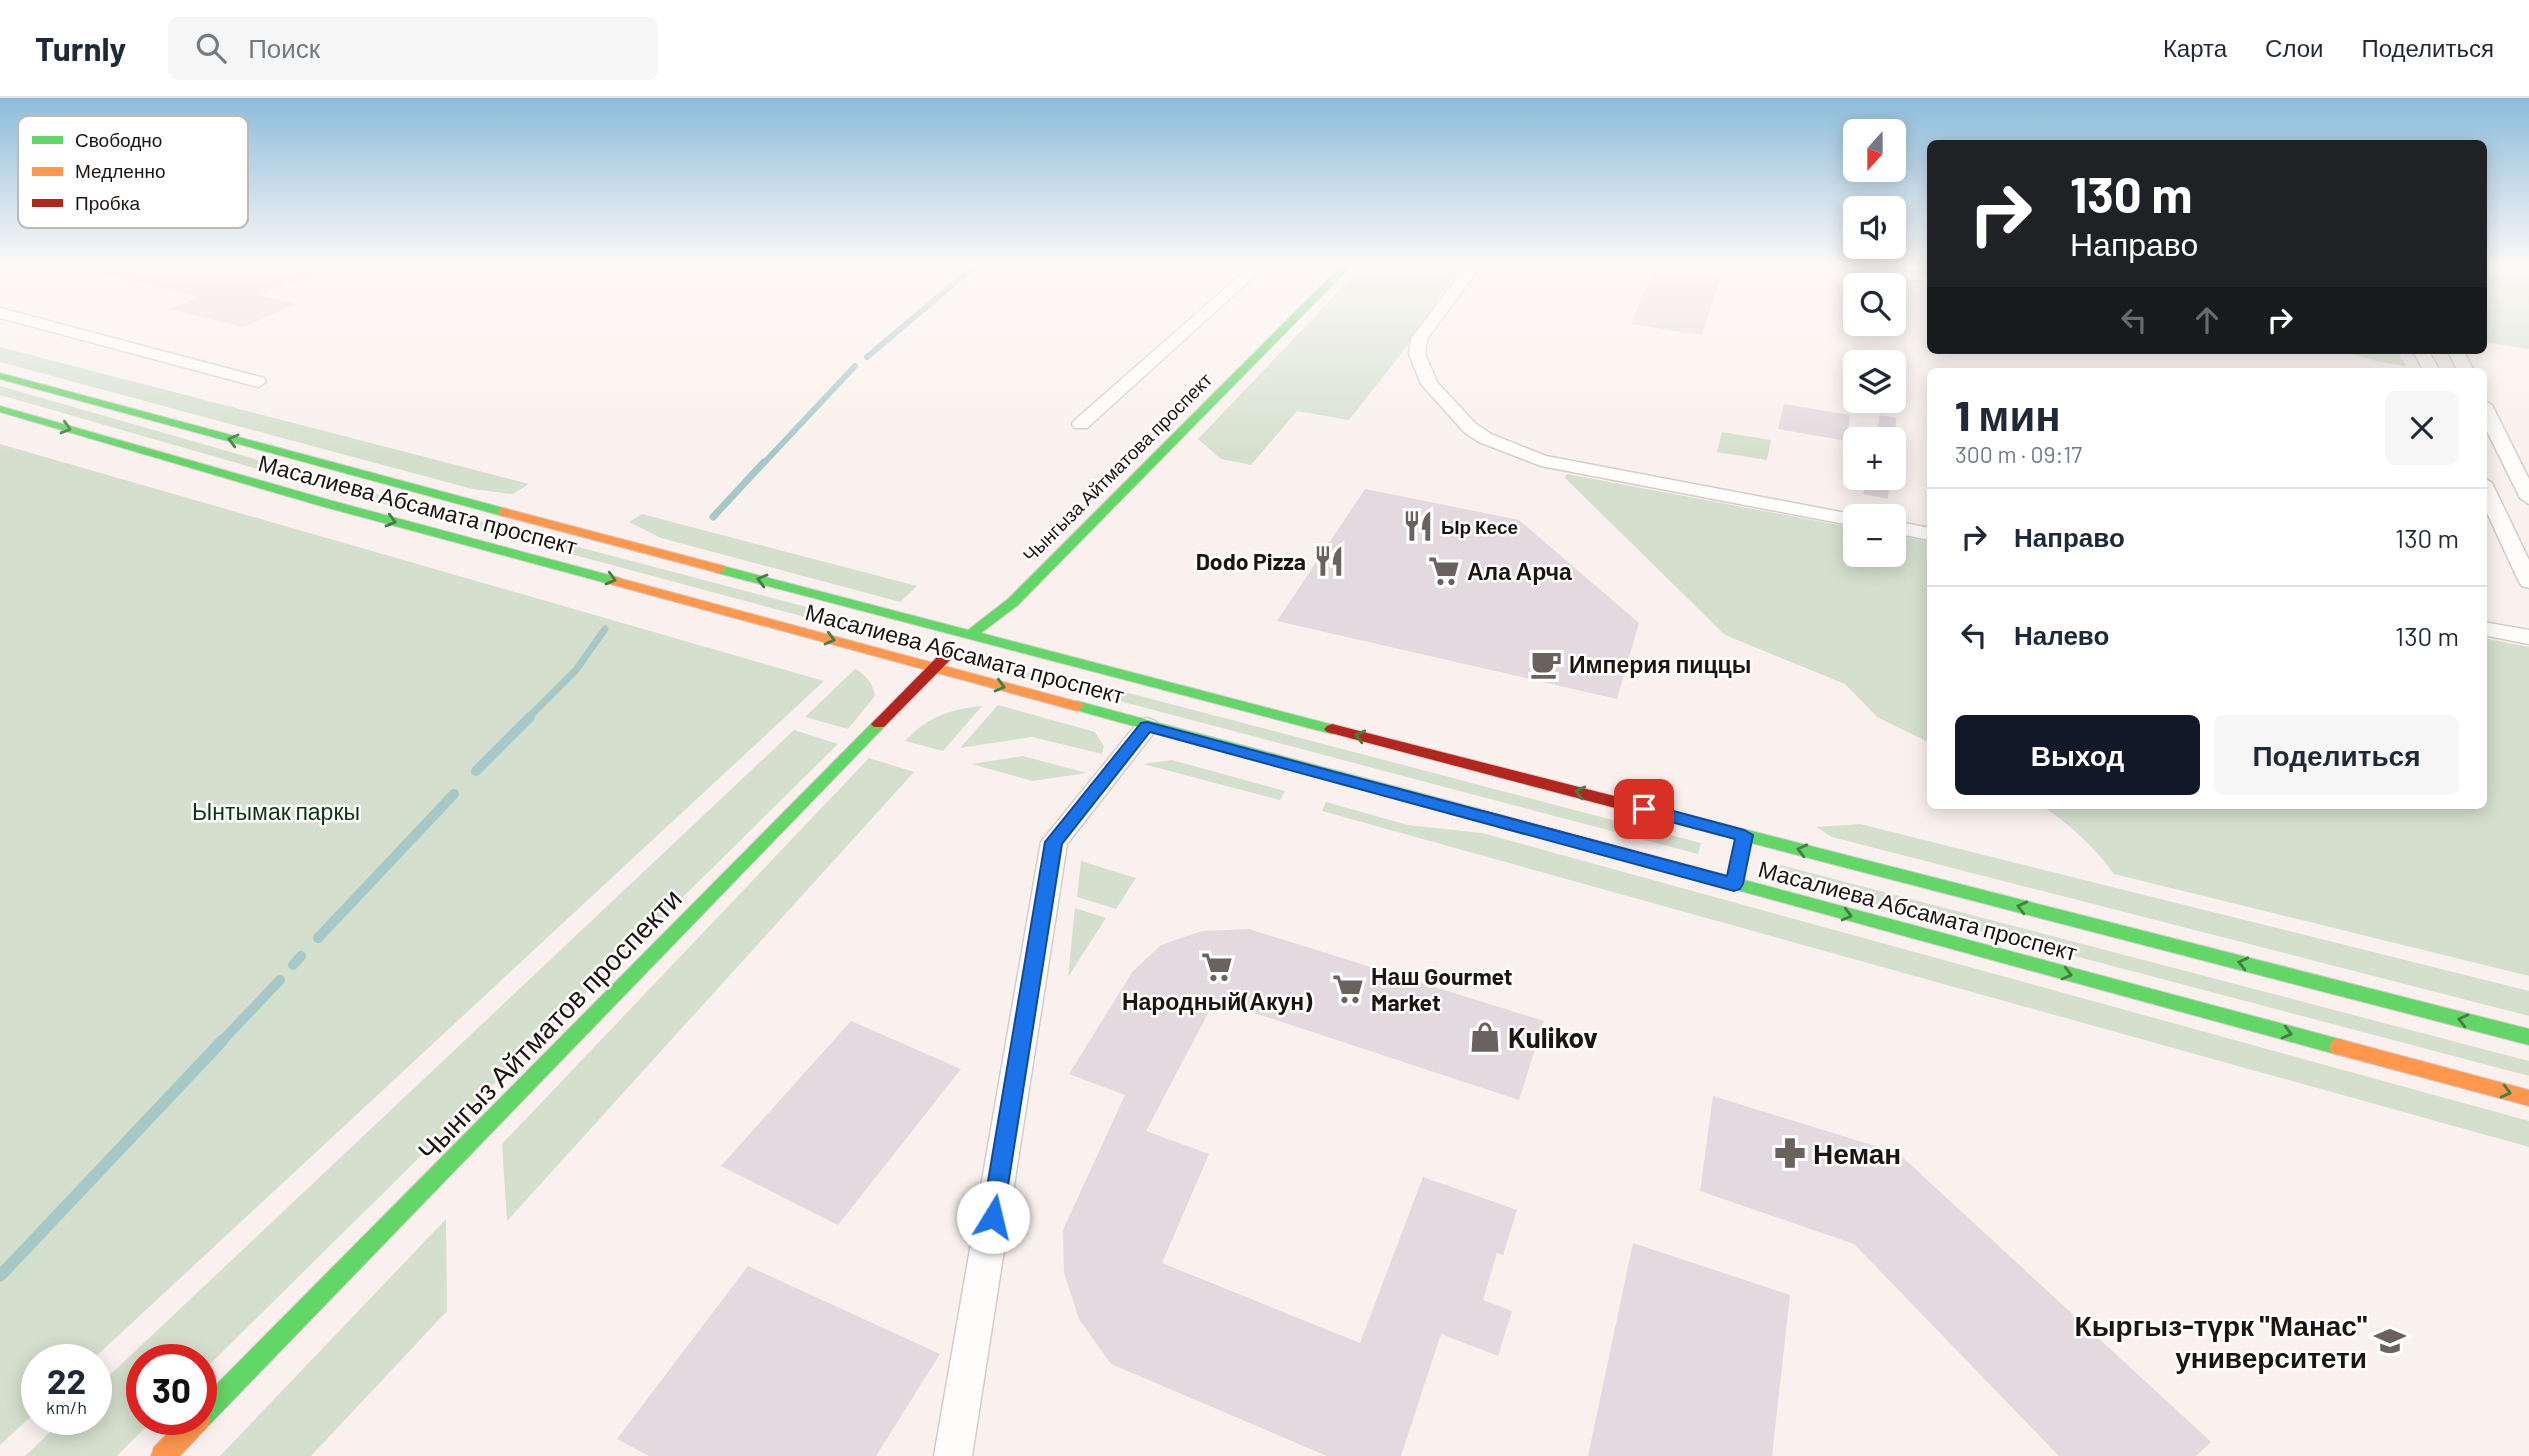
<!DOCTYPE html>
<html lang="ru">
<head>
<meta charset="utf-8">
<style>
	:root { --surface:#fff; --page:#f6f6f7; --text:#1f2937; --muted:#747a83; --line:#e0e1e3; --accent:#111827 }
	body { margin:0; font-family:Barlow,sans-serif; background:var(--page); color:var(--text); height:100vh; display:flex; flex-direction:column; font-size:26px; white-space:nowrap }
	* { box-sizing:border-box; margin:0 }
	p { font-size:23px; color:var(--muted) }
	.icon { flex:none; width:38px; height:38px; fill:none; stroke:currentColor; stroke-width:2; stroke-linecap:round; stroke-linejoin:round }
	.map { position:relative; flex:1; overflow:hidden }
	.sheet { position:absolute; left:1927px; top:270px; width:560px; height:441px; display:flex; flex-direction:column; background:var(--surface); border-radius:10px; box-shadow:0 4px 18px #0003 }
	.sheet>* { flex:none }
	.hud { position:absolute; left:1927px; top:42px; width:560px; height:214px; border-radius:10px; box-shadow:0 4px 18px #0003; background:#202124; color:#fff; overflow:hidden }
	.needle { width:46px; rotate:201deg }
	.tools { position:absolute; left:1843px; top:21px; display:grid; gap:14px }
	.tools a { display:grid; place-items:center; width:63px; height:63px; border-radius:10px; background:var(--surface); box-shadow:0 4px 18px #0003; font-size:35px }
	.speed { position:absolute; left:21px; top:1246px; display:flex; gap:14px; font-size:35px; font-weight:700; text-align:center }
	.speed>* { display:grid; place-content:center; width:91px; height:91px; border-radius:50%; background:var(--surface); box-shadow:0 4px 18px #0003; line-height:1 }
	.speed small { font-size:18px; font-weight:400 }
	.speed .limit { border:10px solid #d22; background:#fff; color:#111 }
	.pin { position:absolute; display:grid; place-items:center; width:60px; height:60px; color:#fff; margin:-30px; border-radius:14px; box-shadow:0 4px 10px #0006 }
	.me { position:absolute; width:77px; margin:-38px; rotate:9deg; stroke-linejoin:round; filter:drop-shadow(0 0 5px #0008) }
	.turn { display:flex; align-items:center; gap:24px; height:147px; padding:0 28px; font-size:32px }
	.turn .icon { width:91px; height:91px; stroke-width:2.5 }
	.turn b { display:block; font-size:49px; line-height:60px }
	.lanes { display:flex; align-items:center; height:66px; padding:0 28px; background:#0003; justify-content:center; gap:35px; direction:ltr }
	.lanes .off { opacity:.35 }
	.round { display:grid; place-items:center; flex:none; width:74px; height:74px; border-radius:10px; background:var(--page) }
	.overview { display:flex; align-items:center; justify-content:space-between; height:119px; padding:0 28px }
	h1 { font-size:42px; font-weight:800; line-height:52px }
	.button { display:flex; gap:14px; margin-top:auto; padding:14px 28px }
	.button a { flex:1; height:80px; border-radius:10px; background:var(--accent); color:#fff; font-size:28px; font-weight:800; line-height:80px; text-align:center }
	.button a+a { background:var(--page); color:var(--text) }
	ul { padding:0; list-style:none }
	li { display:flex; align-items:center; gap:21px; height:98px; padding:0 28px; border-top:2px solid var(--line) }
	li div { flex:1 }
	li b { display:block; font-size:26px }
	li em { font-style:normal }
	header { display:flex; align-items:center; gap:42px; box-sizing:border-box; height:98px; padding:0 35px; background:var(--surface); border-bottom:2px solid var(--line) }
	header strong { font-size:33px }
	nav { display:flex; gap:38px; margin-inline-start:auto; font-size:24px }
	.search { width:490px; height:63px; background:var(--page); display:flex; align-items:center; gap:18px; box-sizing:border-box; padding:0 24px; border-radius:10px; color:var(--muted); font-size:26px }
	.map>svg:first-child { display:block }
</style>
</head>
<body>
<header>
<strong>Turnly</strong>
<div class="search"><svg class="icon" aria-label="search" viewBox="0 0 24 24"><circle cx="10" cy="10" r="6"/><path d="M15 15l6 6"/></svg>Поиск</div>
<nav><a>Карта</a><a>Слои</a><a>Поделиться</a></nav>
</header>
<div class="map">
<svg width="2529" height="1358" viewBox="0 0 2529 1358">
	<rect width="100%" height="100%" fill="#faf1ee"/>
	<path fill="#d4e0cd" d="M 1365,166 L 1456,166 L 1460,169 L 1401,256 L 1349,322 L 1297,313 L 1251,367 L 1221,361 L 1198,341 Z
		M 2483,166 L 2529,166 L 2529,251 L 2483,244 Z
		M 0,249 L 529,386 L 513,396 L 472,391 L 0,264 Z
		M 2340,252 L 2397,252 L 2406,268 L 2380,264 Z
		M 0,288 L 335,384 L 324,390 L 0,297 Z
		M 1722,334 L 1771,342 L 1767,362 L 1717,354 Z
		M 0,346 L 824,583 L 92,1262 L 37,1262 L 37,1313 L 0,1347 Z
		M 1567,376 L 1855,430 L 1855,457 L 1894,457 L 1894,437 L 1930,444 L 1930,645 L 1877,619 L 1845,586 L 1725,537 L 1565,380 Z
		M 369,394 L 883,529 L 875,538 L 359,399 Z
		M 642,416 L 917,488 L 900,504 L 661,440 L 629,424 Z
		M 2483,540 L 2529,549 L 2529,878 L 2114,776 C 2094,749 2069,725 2040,707 L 2483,707 Z
		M 986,555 L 1026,566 L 1016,577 L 972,566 Z
		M 1033,570 L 1701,745 L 1698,756 L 1025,578 Z
		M 855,571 C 866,577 873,585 875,598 L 848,631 L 805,619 Z
		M 998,607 L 1095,634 L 1104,648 L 1102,656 L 1032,639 L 960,650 Z
		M 982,608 L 943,653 L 905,643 C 927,619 951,611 982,608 Z
		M 794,632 L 838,646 L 201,1275 L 201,1262 L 142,1262 L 142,1321 L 154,1321 L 117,1358 L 25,1358 L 64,1321 L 96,1321 L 96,1290 Z
		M 1023,658 L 1087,675 L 1032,683 L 971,666 Z
		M 869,660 L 914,674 L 507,1123 L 502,1046 Z
		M 1172,662 L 1285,693 L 1280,702 L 1143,666 Z
		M 1326,704 L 1408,727 L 1482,735 L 2529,1023 L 2529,1049 L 1322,713 Z
		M 1860,726 L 2529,893 L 2529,918 L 1832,739 L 1816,729 Z
		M 1081,763 L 1136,780 L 1116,811 L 1077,799 Z
		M 1777,766 L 2529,963 L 2529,978 L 1776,779 L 1772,771 Z
		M 1075,810 L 1106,820 L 1068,879 Z
		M 446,1121 L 447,1213 L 311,1358 L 220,1358 Z"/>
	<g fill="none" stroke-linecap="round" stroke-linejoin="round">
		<path stroke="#a6c9c8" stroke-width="6" d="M 867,259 L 977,166
			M 763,366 L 855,268"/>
		<path stroke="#a6c9c8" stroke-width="7" d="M 713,419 L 764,364
			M 528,620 L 576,572 L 605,531"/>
		<path stroke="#a6c9c8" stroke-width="10" d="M 476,673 L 530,619
			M 318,840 L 454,696
			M 293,867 L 301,858
			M 220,945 L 280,882"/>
		<path stroke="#a6c9c8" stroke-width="12" d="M 0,1178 L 222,943"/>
	</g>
	<path fill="#e3d9de" d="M 102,166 L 334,166 L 260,197 L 296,206 L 243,229 L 169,211 L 200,199 L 101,175 Z
		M 1656,166 L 1723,171 L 1702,237 L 1631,226 Z
		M 1784,306 L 1850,317 L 1847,343 L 1778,331 Z
		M 1880,317 L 1896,320 L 1894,345 L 1894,341 L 1875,341 Z
		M 1867,380 L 1890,380 L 1888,401 L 1863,396 Z
		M 1365,391 L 1519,422 L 1639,525 L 1617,601 L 1277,523 Z
		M 1249,831 L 1544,923 L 1519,1002 L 1215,902 L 1146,1033 L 1209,1056 L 1162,1165 L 1360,1245 L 1423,1079 L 1517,1112 L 1503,1157 L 1497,1155 L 1483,1202 L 1512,1213 L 1498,1258 L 1441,1236 L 1401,1358 L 1327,1358 L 1111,1266 L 1079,1221 L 1064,1175 L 1063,1132 L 1125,997 L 1069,976 L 1133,873 L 1161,847 L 1202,833 Z
		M 851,923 L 961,971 L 838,1127 L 721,1068 Z
		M 1713,998 L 1898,1055 L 2211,1344 L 2196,1358 L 2059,1358 L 1854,1146 L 1700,1093 Z
		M 1633,1145 L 1790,1197 L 1772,1358 L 1588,1358 Z
		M 748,1168 L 940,1256 L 876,1358 L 649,1358 L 617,1341 Z"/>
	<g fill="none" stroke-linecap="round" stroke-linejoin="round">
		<defs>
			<path id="street" d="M 1253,166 L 1268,166 L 1087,330 L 1075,330 L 1072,326 L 1075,322 Z
				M 1468,166 L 1482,166 L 1427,241 L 1425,256 L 1437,284 L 1476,326 L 1491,336 L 1546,358 L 1862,418 L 1855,418 L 1855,428 L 1541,368 L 1479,344 L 1464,334 L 1421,286 L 1409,256 L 1411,241 Z
				M 1814,166 L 1852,166 L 1930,176 L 1930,184 L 1821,170 Z
				M 0,210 L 264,280 L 266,284 L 258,289 L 0,220 Z
				M 2412,252 L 2428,252 L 2440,273 L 2424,273 Z
				M 2447,252 L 2463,252 L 2474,273 L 2458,273 Z
				M 2483,302 L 2492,307 L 2529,381 L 2529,406 L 2520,400 L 2483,325 Z
				M 2483,379 L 2492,385 L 2529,462 L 2529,490 L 2522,488 L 2519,484 L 2483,406 Z
				M 1894,423 L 1930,430 L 1930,442 L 1894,435 Z
				M 2483,524 L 2529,532 L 2529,546 L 2483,537 Z
				M 1147,620 L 1155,623 L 1159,628 L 1067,746 L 972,1358 L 934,1358 L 1041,744 L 1139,623 Z"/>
			<path id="fast" d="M 1343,166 L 1353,166 L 1018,507 L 981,535 L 1337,628 L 1340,631 L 1337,634 L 1332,636 L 714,474 L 712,471 L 719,467 L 968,532 L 1008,501 Z
				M 0,275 L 507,411 L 509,414 L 503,418 L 499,417 L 0,281 Z
				M 0,308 L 329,402 L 620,480 L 622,483 L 620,486 L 610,486 L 321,408 L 0,314 Z
				M 1077,603 L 1483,712 L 1491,718 L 1483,724 L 1072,611 L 1070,608 L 1072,605 Z
				M 879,621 L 884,623 L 887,626 L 884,629 L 209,1327 L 201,1331 L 193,1327 L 190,1321 L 201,1321 L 201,1302 L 874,623 Z
				M 1661,710 L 2529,931 L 2529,947 L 1655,720 L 1653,716 L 1655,712 Z
				M 1692,768 L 2339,941 L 2346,943 L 2349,949 L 2346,955 L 2339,957 L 1686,778 L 1684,774 L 1686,770 Z"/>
			<path id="slow" d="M 503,410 L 724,468 L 726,471 L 719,475 L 499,417 L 499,411 Z
				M 615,479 L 1082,605 L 1084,608 L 1077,613 L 610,486 L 610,480 Z
				M 2339,941 L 2529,992 L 2529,1008 L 2332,955 L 2329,949 L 2332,943 Z
				M 201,1310 L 207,1313 L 211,1321 L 207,1329 L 180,1358 L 151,1358 L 154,1349 L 182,1321 L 201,1321 Z"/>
			<path id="jam" d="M 950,550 L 955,551 L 957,554 L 955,557 L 884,629 L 874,629 L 871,626 L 874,623 L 945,551 Z
				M 1332,626 L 1661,710 L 1669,716 L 1661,722 L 1327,634 L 1324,631 L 1327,628 Z
				M 1483,712 L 1692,768 L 1698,770 L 1700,774 L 1698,778 L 1692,780 L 1477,722 L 1475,718 Z"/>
		</defs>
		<use href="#street" stroke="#d5ccc9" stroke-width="3"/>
		<use href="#fast" stroke="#d5ccc9" stroke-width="2"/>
		<use href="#slow" stroke="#d5ccc9" stroke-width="2"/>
		<use href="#jam" stroke="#d5ccc9" stroke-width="2"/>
		<use href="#street" fill="#fefdfc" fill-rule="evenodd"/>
		<use href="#fast" fill="#63d668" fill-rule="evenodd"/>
		<use href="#slow" fill="#ff974d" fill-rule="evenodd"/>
		<use href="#jam" fill="#b3261e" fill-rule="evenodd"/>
	</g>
	<defs><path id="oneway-chevron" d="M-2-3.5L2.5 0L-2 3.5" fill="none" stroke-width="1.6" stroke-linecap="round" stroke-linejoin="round" transform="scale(1.75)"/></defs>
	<g stroke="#447f41">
		<use href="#oneway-chevron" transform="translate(66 330) rotate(16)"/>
		<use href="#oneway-chevron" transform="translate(233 342) rotate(-165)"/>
		<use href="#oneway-chevron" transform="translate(391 423) rotate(15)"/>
		<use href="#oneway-chevron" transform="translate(611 481) rotate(15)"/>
		<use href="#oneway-chevron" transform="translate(762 482) rotate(-165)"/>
		<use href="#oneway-chevron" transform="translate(830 541) rotate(15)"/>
		<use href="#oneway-chevron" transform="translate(1000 588) rotate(15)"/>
		<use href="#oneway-chevron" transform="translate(1360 638) rotate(-166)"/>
		<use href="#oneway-chevron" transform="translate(1580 694) rotate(-166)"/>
		<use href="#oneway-chevron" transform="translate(1802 752) rotate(-166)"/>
		<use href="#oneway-chevron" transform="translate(2022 809) rotate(-166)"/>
		<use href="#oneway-chevron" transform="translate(1847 817) rotate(15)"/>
		<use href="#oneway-chevron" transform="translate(2243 865) rotate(-166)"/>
		<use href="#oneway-chevron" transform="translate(2067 876) rotate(15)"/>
		<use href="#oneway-chevron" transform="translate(2463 922) rotate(-166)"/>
		<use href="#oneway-chevron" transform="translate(2287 935) rotate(15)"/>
		<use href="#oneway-chevron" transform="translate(2506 994) rotate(15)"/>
	</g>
	<linearGradient id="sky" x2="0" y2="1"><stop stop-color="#8dbcdb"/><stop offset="0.47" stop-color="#fdf9f7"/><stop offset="1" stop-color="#fdf9f7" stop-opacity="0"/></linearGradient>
	<rect width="2529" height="356" fill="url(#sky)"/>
	<path fill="#1a73e8" stroke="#114b97" stroke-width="2" d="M 1147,624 L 1727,778 L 1735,741 L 1638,715 L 1635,711 L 1644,705 L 1744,732 L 1753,737 L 1743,786 L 1740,791 L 1734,793 L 1150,634 L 1062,746 L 1003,1119 L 1000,1126 L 993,1129 L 985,1126 L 982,1119 L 1045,744 L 1141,625 Z"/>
	<defs>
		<symbol id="restaurant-bare" viewBox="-9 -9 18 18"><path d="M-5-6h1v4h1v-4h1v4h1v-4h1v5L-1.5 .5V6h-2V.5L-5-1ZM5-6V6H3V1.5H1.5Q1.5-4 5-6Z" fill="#6b625f" stroke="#fff" stroke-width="2.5" paint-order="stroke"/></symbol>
		<symbol id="supermarket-bare" viewBox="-9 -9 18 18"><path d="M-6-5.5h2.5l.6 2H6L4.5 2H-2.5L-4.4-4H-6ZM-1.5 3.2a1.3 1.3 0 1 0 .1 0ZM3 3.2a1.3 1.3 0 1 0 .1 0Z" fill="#6b625f" stroke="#fff" stroke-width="2.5" paint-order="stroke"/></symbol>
		<symbol id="cafe-bare" viewBox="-9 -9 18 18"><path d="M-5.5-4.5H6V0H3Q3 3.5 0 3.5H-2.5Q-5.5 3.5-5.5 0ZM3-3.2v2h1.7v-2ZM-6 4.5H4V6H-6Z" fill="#6b625f" stroke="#fff" stroke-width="2.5" paint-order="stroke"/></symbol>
		<symbol id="shop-bare" viewBox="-9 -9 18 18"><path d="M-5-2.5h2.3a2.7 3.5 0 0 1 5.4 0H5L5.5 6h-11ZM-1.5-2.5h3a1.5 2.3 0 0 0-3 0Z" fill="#6b625f" stroke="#fff" stroke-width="2.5" paint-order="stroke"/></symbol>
		<symbol id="pharmacy-bare" viewBox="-9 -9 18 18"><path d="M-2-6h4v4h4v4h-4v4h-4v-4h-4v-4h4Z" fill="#6b625f" stroke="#fff" stroke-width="2.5" paint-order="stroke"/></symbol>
		<symbol id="university-bare" viewBox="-9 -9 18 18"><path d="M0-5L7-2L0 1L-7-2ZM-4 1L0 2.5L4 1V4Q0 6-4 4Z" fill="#6b625f" stroke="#fff" stroke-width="2.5" paint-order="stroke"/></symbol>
	</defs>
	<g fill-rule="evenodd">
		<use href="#restaurant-bare" x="1396" y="406" width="44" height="44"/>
		<use href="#restaurant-bare" x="1307" y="441" width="44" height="44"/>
		<use href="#supermarket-bare" x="1422" y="451" width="44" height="44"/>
		<use href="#cafe-bare" x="1524" y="544" width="44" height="44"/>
		<use href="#supermarket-bare" x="1195" y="847" width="44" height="44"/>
		<use href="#supermarket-bare" x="1326" y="869" width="44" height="44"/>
		<use href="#shop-bare" x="1463" y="917" width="44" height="44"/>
		<use href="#pharmacy-bare" x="1768" y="1033" width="44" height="44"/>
		<use href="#university-bare" x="2368" y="1221" width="44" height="44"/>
	</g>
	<g text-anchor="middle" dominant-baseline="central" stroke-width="5" stroke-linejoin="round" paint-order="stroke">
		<g font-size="19" fill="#1e1512" stroke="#fff">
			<text transform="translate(1117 369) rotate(-45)">Чынгыза Айтматова проспект</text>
		</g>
		<g font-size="19" font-weight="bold" fill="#1e1512" stroke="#fff" text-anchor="start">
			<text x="1441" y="428">Ыр Кесе</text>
		</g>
		<g font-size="23" fill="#1e1512" stroke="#fff">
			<text transform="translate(418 406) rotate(15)">Масалиева Абсамата проспект</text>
			<text transform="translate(965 555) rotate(15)">Масалиева Абсамата проспект</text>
			<text transform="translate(1918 812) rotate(15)">Масалиева Абсамата проспект</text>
		</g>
		<g font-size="23" font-weight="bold" fill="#1e1512" stroke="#fff" text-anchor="start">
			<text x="1306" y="463" text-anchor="end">Dodo Pizza</text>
			<text x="1467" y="473">Ала Арча</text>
			<text x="1569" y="566">Империя пиццы</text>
			<text x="1371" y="878">Наш Gourmet<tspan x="1371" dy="26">Market</tspan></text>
			<text x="1217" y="903" text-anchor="middle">Народный(Акун)</text>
		</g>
		<g font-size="23" fill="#0b380c" stroke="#fff">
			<text x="276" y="713">Ынтымак паркы</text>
		</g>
		<g font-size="28" fill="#1e1512" stroke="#fff">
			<text transform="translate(549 926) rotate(-46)">Чынгыз Айтматов проспекти</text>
		</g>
		<g font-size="28" font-weight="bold" fill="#1e1512" stroke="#fff" text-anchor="start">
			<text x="1508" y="939">Kulikov</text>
			<text x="1813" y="1055">Неман</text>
			<text x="2367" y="1227" text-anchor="end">Кыргыз-түрк "Манас"<tspan x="2367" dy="32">университети</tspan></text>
		</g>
	</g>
	<rect x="18" y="18" width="230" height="112" rx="10" fill="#fff" stroke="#bcb9b8" stroke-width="2"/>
	<rect x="32" y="38" width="31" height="8" fill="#63d668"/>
	<rect x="32" y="69" width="31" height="9" fill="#ff974d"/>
	<rect x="32" y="101" width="31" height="8" fill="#b3261e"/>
	<g font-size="19" fill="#1e1512">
		<text x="75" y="49">Свободно</text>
		<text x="75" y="80">Медленно</text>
		<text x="75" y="112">Пробка</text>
	</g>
</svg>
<div class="tools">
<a><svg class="needle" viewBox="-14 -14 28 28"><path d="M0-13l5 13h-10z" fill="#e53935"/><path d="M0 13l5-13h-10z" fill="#747a83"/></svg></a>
<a><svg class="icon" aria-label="sound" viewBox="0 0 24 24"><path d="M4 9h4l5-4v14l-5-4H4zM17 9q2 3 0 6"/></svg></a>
<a><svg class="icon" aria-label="search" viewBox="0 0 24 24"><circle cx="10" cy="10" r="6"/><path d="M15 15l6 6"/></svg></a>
<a><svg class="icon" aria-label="layers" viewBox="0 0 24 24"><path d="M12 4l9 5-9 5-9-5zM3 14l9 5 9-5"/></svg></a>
<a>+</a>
<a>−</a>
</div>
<div class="speed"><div>22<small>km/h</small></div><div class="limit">30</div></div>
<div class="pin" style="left:1644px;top:711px;background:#d93025"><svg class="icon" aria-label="arrive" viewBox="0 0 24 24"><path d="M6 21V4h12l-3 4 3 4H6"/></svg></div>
<svg class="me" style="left:993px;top:1119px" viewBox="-20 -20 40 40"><circle r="19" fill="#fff"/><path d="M0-13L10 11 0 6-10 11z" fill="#1a73e8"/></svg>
<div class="hud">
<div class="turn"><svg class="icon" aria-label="right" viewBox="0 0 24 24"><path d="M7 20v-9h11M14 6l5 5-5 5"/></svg><div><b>130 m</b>Направо</div></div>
<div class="lanes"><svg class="icon off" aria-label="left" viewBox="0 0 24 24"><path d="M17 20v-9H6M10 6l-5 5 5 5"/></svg><svg class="icon off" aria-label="ahead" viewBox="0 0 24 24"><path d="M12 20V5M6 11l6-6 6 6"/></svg><svg class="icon" aria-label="right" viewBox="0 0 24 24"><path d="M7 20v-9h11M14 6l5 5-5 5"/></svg></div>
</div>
<section class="sheet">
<div class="overview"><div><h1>1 мин</h1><p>300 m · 09:17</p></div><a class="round"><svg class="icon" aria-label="close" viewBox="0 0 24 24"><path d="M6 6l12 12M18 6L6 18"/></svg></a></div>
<ul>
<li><svg class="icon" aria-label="right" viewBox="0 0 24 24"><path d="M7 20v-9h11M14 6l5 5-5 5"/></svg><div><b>Направо</b></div><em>130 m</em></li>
<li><svg class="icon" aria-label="left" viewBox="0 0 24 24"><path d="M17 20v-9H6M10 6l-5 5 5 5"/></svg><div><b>Налево</b></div><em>130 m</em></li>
</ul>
<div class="button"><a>Выход</a><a>Поделиться</a></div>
</section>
</div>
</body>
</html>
